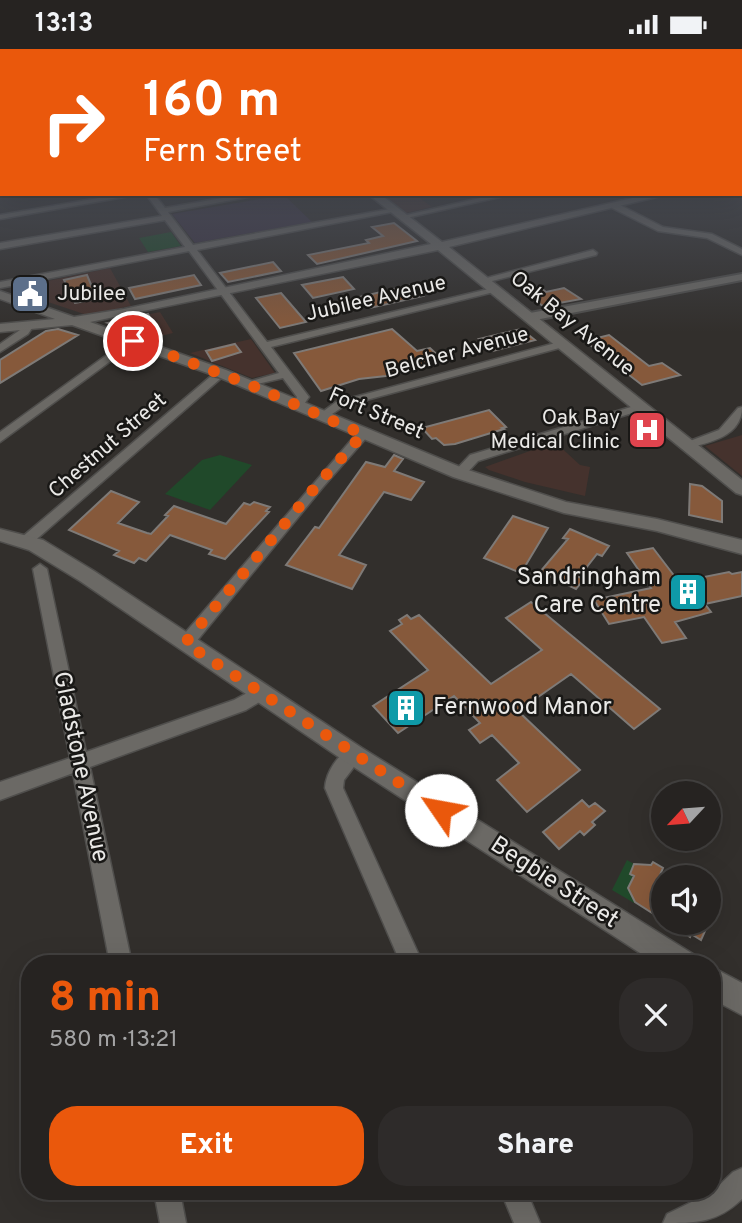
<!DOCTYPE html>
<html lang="en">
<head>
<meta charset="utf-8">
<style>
	:root { --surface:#262321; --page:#2e2b2a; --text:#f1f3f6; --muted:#a4a4a5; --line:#42403f; --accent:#ea580c }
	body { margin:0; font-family:Overpass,sans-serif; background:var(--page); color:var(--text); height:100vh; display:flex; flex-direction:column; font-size:26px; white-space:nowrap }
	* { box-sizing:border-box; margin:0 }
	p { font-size:23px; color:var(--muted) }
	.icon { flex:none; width:38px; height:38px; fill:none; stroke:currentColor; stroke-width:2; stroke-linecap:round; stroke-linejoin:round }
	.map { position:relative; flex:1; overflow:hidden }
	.details { position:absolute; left:21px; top:906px; width:700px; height:245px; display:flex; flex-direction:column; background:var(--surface); border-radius:28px; box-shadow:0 7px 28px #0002,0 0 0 2px var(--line) }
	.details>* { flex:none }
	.top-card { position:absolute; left:0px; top:0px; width:742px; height:147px; box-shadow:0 7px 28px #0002,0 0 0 2px var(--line); background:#ea580c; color:#fff; overflow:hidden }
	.needle { width:46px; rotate:244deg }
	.controls { position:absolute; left:651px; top:732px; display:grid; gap:14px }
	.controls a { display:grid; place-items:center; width:70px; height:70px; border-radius:50%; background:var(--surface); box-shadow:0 7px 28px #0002,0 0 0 2px var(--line); font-size:35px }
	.pin { position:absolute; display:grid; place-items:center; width:60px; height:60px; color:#fff; margin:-30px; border:4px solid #fff; border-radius:50%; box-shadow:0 2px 7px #0007 }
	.me { position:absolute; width:77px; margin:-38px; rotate:303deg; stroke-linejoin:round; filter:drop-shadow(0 0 5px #0008) }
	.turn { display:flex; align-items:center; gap:24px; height:147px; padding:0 28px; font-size:32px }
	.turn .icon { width:91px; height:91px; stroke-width:2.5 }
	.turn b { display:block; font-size:49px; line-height:60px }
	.round { display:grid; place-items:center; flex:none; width:74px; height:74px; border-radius:28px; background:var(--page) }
	.head { display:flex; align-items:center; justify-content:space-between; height:119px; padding:0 28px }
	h1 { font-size:42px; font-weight:800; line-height:52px; color:var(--accent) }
	.action { display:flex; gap:14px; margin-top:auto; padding:14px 28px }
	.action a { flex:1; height:80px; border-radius:28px; background:var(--accent); color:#fff; font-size:28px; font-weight:800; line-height:80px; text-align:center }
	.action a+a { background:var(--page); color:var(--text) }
	.status { display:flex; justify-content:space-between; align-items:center; height:49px; padding:0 35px; background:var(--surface); direction:ltr }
	.status svg { height:19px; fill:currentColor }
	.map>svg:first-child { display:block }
</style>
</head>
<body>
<div class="status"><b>13:13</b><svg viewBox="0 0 49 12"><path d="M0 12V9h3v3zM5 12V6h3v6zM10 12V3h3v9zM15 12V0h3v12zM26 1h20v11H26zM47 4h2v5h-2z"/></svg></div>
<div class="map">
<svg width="742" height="1174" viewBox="0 0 742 1174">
	<rect width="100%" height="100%" fill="#322f2c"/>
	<path fill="#45322d" d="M 382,145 L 414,145 L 432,158 L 406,164 Z
		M 110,219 L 131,257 L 87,266 L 9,240 Z
		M 160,263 L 173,284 L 153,289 L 115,276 L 116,272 Z
		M 251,290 L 275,324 L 252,329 L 190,304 Z
		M 742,386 L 742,427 L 705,397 Z
		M 555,393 L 580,416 L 590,418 L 585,447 L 525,433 L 489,421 L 485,418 Z"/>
	<path fill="#3c3344" d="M 284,146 L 312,173 L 195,194 L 172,165 Z"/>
	<path fill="#20492a" d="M 171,183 L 181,197 L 148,203 L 139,189 Z
		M 220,406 L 252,416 L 210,461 L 165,445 L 202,411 Z
		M 627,811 L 634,815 L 630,824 L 633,829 L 628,839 L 636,851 L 634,854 L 612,841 Z"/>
	<path fill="#86593b" stroke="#7e7a77" stroke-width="2" d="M 394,174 L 417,192 L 317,215 L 308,206 L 369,194 L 366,191 L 383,187 L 372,178 Z
		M 273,213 L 281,222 L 228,233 L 220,224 Z
		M 87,226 L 97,250 L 75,254 L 64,231 Z
		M 194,226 L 201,236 L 135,250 L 129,239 Z
		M 343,228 L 354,240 L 313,249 L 302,236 Z
		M 411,236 L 423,247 L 370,259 L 359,248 Z
		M 541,239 L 546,243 L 564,239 L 581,250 L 543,257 L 523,243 Z
		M 281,244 L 306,273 L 280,279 L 256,249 Z
		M 148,265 L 156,279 L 136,283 L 108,274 Z
		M 58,280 L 78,286 L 0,334 L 0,311 L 46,282 Z
		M 392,280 L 417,302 L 430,299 L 444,312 L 386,327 L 359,330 L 321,342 L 294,304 Z
		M 521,280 L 535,291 L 493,302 L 479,290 Z
		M 609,286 L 649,317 L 662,314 L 680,326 L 642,336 L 585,292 Z
		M 235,295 L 241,303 L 212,312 L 206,302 Z
		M 489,361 L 506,378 L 502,379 L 504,380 L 455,395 L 444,396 L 436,389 L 432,390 L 422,379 Z
		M 394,406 L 403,410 L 394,422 L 424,433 L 411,451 L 384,443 L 339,506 L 366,516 L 352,540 L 286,516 L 315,478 L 319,479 L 366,413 L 385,418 Z
		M 690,435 L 702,437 L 722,452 L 722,473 L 689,466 Z
		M 111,442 L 139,453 L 118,474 L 147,484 L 151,485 L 168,467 L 165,466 L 174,457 L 226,475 L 244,454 L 250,456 L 254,453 L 270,458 L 266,462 L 269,463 L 225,510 L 209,505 L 212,501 L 170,486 L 146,512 L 139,509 L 134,514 L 114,506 L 119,502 L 69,481 Z
		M 513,467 L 548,479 L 521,524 L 484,509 Z
		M 570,480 L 609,497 L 602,507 L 597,505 L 579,528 L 584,530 L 576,540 L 540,523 L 568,490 L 563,489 Z
		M 653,499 L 679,533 L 729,523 L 732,525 L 742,523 L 742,547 L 705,555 L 711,563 L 675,573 L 686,589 L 662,594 L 644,568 L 609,575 L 594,551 L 651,539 L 627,504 Z
		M 531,553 L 660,660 L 634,680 L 571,625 L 518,662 L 580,721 L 527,763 L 497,731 L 519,714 L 492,686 L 480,694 L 469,681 L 480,674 L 454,647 L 398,684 L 373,657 L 428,621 L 390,582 L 402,575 L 399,571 L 407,566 L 411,570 L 419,566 L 491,635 L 542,601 L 506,569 Z
		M 582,751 L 589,758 L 595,754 L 605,762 L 592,773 L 595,776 L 584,786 L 580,782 L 559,800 L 543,783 Z
		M 653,813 L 663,819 L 660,826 L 663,828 L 663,871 L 635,853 L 628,839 L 634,827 L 630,825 L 634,815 L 651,816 Z
		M 667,873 L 709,873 L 701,891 L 691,885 L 690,888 Z"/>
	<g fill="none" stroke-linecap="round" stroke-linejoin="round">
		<defs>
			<path id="minor" d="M 0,137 L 2,137 L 2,141 L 0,141 Z
				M 122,145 L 141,145 L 0,170 L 0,166 Z
				M 146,145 L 154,145 L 165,159 L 245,145 L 264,145 L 168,163 L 193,196 L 395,159 L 392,163 L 197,201 L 267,293 L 497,238 L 502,241 L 271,298 L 309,348 L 302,358 L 298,359 L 292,356 L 297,348 L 283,329 L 244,338 L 244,334 L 279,324 L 189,202 L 0,239 L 0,233 L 185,198 L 165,171 L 0,200 L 0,194 L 162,167 Z
				M 497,145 L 513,145 L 402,170 L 398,168 Z
				M 612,155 L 618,155 L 663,178 L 712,185 L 742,200 L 742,206 L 707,189 L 658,182 L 612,159 Z
				M 593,201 L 597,204 L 596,206 L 484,234 L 479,231 Z
				M 25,274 L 34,276 L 28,285 L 0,303 L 0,295 L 20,281 Z
				M 129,290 L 138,292 L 0,393 L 0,383 Z
				M 563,292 L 568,295 L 567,297 L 344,357 L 323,371 L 317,367 L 336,353 Z
				M 210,328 L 220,330 L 31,495 L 21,495 L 19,492 L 21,489 Z
				M 641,355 L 645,356 L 645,360 L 478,412 L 464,427 L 459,428 L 453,424 L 470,406 Z
				M 742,358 C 742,387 711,393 688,399 L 682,395 L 719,381 L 738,359 Z
				M 363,381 L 369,385 L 367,388 L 323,438 L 191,599 L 179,599 L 177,595 L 179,591 L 359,382 Z
				M 40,515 L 47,520 L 86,703 L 234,651 L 260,637 L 266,639 L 268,644 L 266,649 L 246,661 L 90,718 L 132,915 L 110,915 L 73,724 L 0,751 L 0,733 L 70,709 L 33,520 Z
				M 354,698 L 360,700 L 363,706 L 344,731 L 343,739 L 423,915 L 401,915 L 325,739 C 326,723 338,704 354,698 Z
				M 742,1119 L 742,1150 C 717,1174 696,1174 663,1174 L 667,1165 L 712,1143 L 733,1123 Z
				M 154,1143 L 180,1143 L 186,1174 L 160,1174 Z
				M 501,1143 L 527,1143 L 540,1174 L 514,1174 Z"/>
			<path id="tertiary" d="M 742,225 L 742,231 L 530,272 L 524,268 L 530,264 Z"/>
			<path id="secondary" d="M 740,125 L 742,125 L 742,131 L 740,131 Z
				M 368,145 L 380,145 L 442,193 L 650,145 L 669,145 L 449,198 L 742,431 L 742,446 L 736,444 L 438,201 L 90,273 L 226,321 L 465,420 L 566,453 L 657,470 L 742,491 L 742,505 L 657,482 L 564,464 L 453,428 L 216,327 L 72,276 L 0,283 L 0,275 L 55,270 L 0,250 L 0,242 L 74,268 L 124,260 L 431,195 Z
				M 0,480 L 43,491 L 94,522 L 362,699 L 693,905 L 697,915 L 657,915 L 346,713 L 80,532 L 29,501 L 0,492 Z
				M 712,918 L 742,934 L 742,966 L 712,950 Z"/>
		</defs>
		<use href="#minor" stroke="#4f4e4c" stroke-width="3"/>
		<use href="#tertiary" stroke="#4f4e4c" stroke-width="4"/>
		<use href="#secondary" stroke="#4f4e4c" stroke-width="3"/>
		<use href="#minor" fill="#6b6965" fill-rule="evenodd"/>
		<use href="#tertiary" fill="#6b6965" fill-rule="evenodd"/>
		<use href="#secondary" fill="#6b6965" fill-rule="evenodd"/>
	</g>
	<linearGradient id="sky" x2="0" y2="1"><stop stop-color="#1c1a18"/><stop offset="0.42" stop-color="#494d56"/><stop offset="1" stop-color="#494d56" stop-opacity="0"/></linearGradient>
	<rect width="742" height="283" fill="url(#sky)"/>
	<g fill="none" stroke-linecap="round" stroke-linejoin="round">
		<path stroke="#ea580c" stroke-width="12" stroke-dasharray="0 21.6" d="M 133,292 L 248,335 L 363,385 L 318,435 L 185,594 L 441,761"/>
	</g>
	<defs>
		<symbol id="civic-square" viewBox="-11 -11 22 22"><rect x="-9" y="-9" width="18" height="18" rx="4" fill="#5c6f8a" stroke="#191816"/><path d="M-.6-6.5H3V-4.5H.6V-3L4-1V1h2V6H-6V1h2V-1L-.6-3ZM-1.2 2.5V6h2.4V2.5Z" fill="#fff"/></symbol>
		<symbol id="hospital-square" viewBox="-11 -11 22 22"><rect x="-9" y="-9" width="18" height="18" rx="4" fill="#e0444e" stroke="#191816"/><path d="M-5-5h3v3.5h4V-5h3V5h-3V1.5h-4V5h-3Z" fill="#fff"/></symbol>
		<symbol id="building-square" viewBox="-11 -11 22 22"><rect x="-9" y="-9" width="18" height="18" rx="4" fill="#0f9aa8" stroke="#191816"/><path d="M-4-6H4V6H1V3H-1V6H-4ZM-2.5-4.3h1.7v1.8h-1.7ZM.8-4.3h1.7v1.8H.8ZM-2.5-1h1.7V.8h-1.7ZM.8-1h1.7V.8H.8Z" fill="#fff"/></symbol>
	</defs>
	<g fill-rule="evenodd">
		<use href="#civic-square" x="8" y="223" width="44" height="44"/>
		<use href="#hospital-square" x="625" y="359" width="44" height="44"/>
		<use href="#building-square" x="666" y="521" width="44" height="44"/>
		<use href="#building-square" x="384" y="637" width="44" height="44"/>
	</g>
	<g text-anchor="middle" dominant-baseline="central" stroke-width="5" stroke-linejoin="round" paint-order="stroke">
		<g font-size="21" fill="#eae9e7" stroke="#191816" text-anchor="start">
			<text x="57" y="245">Jubilee</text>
			<text x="620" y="369" text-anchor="end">Oak Bay<tspan x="620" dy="24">Medical Clinic</tspan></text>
		</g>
		<g font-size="21" fill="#eae9e7" stroke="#191816">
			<text transform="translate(376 250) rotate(-13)">Jubilee Avenue</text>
			<text transform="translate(572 275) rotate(39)">Oak Bay Avenue</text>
			<text transform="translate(457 304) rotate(-15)">Belcher Avenue</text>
			<text transform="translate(376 365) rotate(23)">Fort Street</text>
			<text transform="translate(108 397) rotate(-41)">Chestnut Street</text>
		</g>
		<g font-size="24" fill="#eae9e7" stroke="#191816" text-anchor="end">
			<text x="661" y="529">Sandringham<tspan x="661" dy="28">Care Centre</tspan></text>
			<text x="433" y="659" text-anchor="start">Fernwood Manor</text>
		</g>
		<g font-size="24" fill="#eae9e7" stroke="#191816">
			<text transform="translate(80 718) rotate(78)">Gladstone Avenue</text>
			<text transform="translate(554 834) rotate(33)">Begbie Street</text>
		</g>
	</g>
</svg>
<div class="controls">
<a><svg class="needle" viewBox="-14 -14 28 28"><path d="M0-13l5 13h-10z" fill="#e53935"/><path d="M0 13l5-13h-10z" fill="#a4a4a5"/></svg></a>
<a><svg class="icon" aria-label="sound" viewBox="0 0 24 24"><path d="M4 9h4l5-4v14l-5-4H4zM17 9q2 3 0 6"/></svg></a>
</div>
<div class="pin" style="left:133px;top:292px;background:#d93025"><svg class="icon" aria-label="arrive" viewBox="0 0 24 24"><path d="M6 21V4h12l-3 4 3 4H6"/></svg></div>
<svg class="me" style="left:441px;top:761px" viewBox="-20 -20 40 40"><circle r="19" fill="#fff"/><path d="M0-13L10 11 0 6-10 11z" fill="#ea580c"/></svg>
<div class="top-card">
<div class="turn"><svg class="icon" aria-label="right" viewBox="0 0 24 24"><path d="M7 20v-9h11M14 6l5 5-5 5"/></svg><div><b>160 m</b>Fern Street</div></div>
</div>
<section class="details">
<div class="head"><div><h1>8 min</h1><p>580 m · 13:21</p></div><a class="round"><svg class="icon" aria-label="close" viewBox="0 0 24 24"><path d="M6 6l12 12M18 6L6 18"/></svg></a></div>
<div class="action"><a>Exit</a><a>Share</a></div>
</section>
</div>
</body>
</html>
